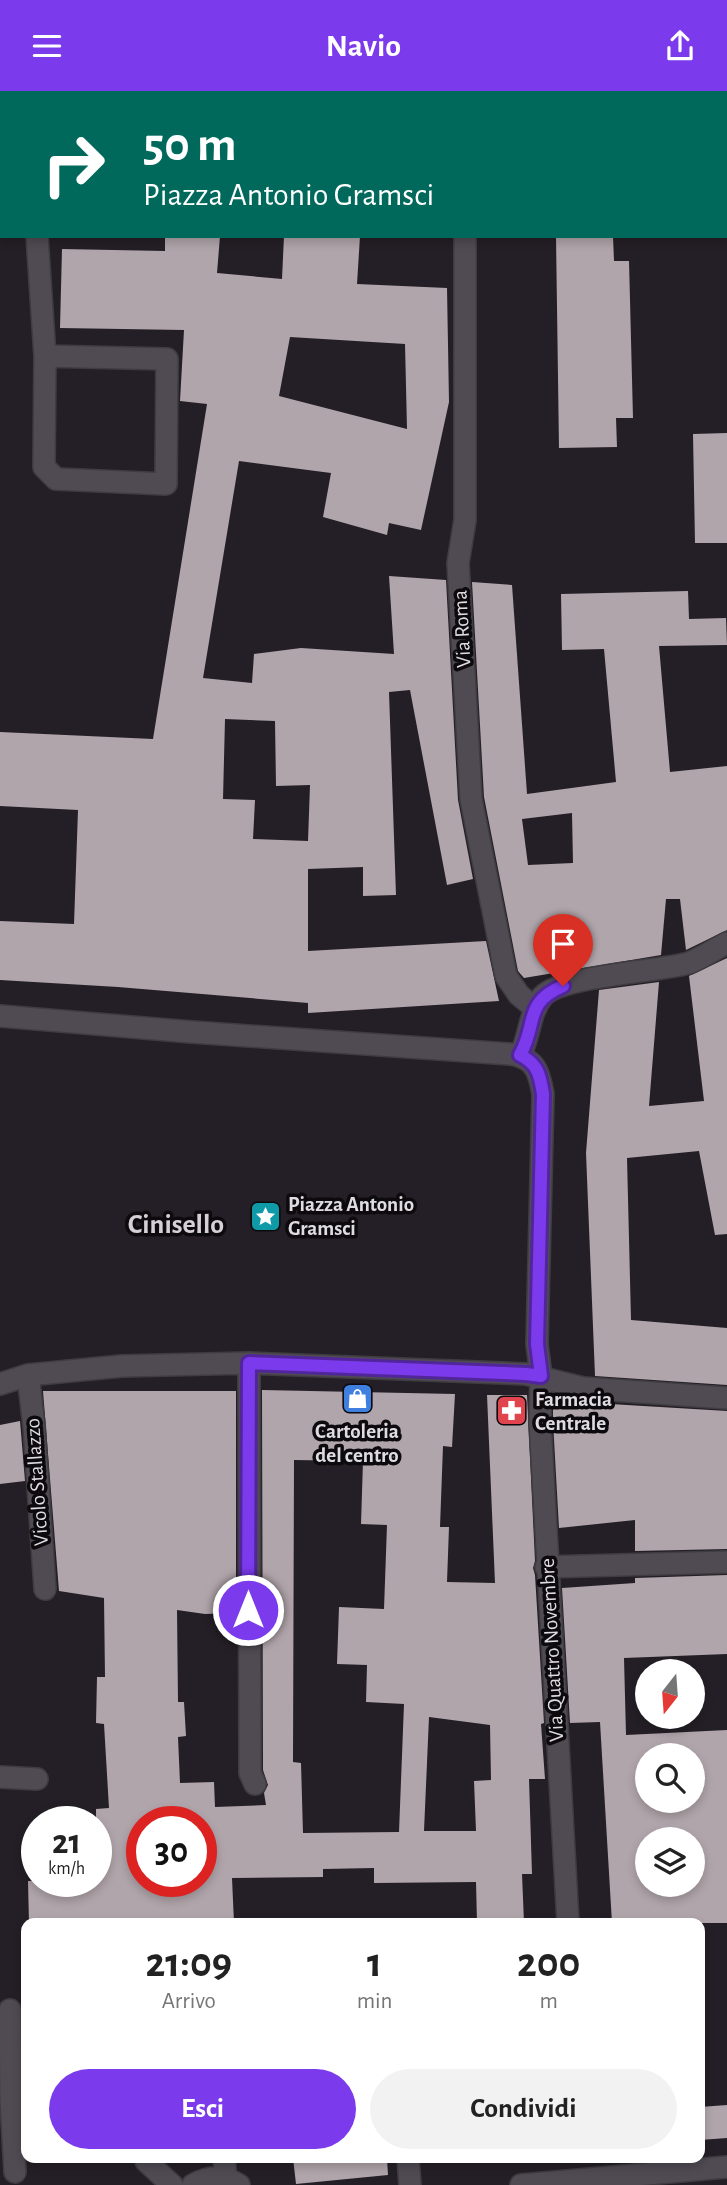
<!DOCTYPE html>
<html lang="it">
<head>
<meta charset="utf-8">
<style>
	:root { --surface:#fff; --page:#f2f2f2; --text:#222; --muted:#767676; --accent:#7c3aed }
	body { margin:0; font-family:"Alegreya Sans",sans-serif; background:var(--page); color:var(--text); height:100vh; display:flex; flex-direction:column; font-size:26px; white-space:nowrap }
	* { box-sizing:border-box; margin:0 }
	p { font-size:23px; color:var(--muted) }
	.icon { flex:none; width:38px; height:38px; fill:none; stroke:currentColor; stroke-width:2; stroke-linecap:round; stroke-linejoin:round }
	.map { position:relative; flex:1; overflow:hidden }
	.details { position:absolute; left:21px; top:1827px; width:684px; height:245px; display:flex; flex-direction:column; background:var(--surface); border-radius:14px; box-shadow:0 4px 10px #0003 }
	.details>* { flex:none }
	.guide { position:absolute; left:0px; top:0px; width:728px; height:147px; box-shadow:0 4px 10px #0003; background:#00695c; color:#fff; overflow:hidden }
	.needle { width:46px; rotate:197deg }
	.buttons { position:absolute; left:635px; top:1568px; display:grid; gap:14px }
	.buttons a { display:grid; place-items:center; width:70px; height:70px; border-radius:50%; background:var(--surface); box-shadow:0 4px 10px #0003; font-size:35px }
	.speed { position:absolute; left:21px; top:1715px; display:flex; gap:14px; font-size:35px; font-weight:700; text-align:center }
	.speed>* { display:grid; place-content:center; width:91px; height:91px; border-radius:50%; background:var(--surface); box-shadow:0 4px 10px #0003; line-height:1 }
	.speed small { font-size:18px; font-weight:400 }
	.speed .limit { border:10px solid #d22; background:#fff; color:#111 }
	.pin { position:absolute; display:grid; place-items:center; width:60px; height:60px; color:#fff; margin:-72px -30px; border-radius:50% 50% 50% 0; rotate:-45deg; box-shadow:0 0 7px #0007 }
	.pin .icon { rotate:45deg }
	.me { position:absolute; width:77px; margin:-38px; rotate:0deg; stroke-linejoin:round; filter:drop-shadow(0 0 5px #0008) }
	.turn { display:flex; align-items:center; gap:24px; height:147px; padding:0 28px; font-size:32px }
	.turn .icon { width:91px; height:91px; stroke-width:2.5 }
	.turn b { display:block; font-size:49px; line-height:60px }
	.eta { display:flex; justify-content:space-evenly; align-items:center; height:119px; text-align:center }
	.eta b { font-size:42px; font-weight:700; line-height:49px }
	.primary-button { display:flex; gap:14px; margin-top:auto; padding:14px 28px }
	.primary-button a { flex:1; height:80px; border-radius:42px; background:var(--accent); color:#fff; font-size:28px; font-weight:700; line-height:80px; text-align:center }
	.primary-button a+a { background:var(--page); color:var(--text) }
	header { display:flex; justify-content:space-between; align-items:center; height:91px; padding:0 28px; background:var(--accent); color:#fff; font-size:32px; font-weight:700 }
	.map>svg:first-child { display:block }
</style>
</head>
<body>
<header><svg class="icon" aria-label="menu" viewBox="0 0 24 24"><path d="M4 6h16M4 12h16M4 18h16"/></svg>Navio<svg class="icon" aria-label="share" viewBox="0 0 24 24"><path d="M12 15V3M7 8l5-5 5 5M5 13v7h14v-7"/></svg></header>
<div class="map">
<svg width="727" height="2094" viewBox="0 0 727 2094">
	<rect width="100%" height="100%" fill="#241f26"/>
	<path fill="#b0a5aa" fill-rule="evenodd" d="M 165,145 L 220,145 L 217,182 L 282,188 L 284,145 L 360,145 L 357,193 L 447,197 L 449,311 L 421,439 L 389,432 L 387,444 L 323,426 L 331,382 L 239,370 L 203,587 L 252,592 L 254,563 L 301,557 L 394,563 L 389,485 L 446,489 L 458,709 L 473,788 L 447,794 L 410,599 L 389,601 L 396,804 L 363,805 L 363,776 L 308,778 L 308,860 L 486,850 L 499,910 L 308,922 L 308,912 L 118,896 L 0,889 L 0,830 L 74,833 L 78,719 L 0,715 L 0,641 L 153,648 L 207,313 L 180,310 L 184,239 L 60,237 L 62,158 L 165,160 ZM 290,246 L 405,253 L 407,338 L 279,305 ZM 225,628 L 275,630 L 276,695 L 310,694 L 308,750 L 253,748 L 255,709 L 223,708 Z
		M 556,145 L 613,145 L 614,170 L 629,170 L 633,327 L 616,327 L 617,356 L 559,357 Z
		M 727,342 L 727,452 L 695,452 L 693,343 Z
		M 472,491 L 512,494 L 527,703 L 616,691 L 604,558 L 562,559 L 561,503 L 688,500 L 689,528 L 726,527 L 727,554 L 659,555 L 670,681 L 727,675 L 727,839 L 686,859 L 680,808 L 666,808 L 661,864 L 524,887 L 518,880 L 484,706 ZM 572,722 L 573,772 L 528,774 L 522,728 Z
		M 727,867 L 727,1143 L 715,1144 L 699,1060 L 627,1067 L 631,1229 L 727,1237 L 727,1294 L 595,1285 L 586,1062 L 599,899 L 659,891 L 649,1015 L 704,1010 L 689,885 Z
		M 262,1299 L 455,1303 L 452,1356 L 443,1355 L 440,1436 L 449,1436 L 447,1491 L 495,1492 L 487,1304 L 527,1304 L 535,1470 L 533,1477 L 535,1484 L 544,1632 L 541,1633 L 545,1688 L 529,1688 L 532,1783 L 522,1783 L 524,1832 L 477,1832 L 476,1791 L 374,1792 L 374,1777 L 323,1778 L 323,1786 L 232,1787 L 234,1832 L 29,1832 L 28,1790 L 96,1790 L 96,1718 L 109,1717 L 104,1633 L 96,1632 L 97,1586 L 105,1586 L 104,1507 L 59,1500 L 43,1300 L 236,1300 L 236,1522 L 205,1523 L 177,1519 L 178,1611 L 184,1611 L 186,1645 L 178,1646 L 180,1692 L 214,1691 L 215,1716 L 266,1714 L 264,1702 L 268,1694 L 263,1679 ZM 294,1369 L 363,1370 L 361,1433 L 387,1434 L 384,1518 L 339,1516 L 337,1573 L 367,1574 L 366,1611 L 404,1613 L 399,1741 L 303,1742 L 301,1672 L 293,1671 ZM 429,1626 L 490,1634 L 491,1689 L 474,1690 L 476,1740 L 424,1740 ZM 142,1731 L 201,1731 L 201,1790 L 142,1790 Z
		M 560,1310 L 727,1320 L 727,1458 L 635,1460 L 635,1429 L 559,1437 L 553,1331 L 553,1319 Z
		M 20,1330 L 25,1390 L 0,1393 L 0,1334 Z
		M 727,1484 L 727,1563 L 624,1567 L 626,1644 L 727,1639 L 727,1832 L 612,1832 L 600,1631 L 570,1632 L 562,1497 L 635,1492 L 635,1487 ZM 648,1664 L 693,1664 L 693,1710 L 648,1710 ZM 648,1748 L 693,1748 L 693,1794 L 648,1794 Z
		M 727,2014 L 727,2047 L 700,2049 L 700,2016 Z
		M 293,2067 L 387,2067 L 388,2084 L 296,2093 Z"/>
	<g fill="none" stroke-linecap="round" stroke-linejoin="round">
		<defs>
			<path id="minor" d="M 482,0 L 482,2
				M 700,2 L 700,0
				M 726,70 L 727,70
				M 0,86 L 2,86
				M 37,145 L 45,265 L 44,376 L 56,388 L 166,393 L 167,268 L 45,265
				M 465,145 L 465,429 L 458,472 L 471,708 L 506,885 L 519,904 L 535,917
				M 0,925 L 192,941 L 510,963 C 535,967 539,980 543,1003 L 537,1253 L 541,1285 L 540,1331 L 568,1832
				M 520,964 C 530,946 529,921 543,905 C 563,884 658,881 689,872 C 702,867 715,858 727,852
				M 249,1272 L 250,1682 L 255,1693
				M 28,1284 L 34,1335 L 45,1498
				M 0,1293 L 28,1284 L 122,1275 L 249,1272 L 526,1283 L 583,1297 L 727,1307
				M 546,1476 L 727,1471
				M 0,1686 L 37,1688
				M 10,1919 L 11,2009 L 15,2081
				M 224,2067 L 226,2088
				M 408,2067 L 410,2094
				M 146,2070 L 172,2094
				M 193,2094 C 209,2085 224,2084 239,2094
				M 521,2094 L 727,2076"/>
		</defs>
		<use href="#minor" stroke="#3f3c41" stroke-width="24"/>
		<use href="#minor" stroke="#504b53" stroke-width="21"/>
	</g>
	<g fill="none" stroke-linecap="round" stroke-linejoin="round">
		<defs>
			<path id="route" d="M 248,1519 L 249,1272 L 526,1283 L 541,1285 L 537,1253 L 543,1003 C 540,984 538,973 520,964 C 538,932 523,912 563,895"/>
		</defs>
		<use href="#route" stroke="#51269a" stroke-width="18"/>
		<use href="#route" stroke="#7c3aed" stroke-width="12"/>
	</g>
	<defs>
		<symbol id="sight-square" viewBox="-11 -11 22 22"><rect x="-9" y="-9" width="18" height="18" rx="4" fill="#0f9aa8" stroke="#0c0a0d"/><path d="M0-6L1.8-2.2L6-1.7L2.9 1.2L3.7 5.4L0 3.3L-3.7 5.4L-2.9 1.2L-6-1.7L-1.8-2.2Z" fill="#fff"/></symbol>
		<symbol id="shop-square" viewBox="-11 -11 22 22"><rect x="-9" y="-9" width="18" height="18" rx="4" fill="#3f7fe0" stroke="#0c0a0d"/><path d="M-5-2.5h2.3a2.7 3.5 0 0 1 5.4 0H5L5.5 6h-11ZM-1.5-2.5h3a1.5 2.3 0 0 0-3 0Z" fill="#fff"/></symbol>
		<symbol id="pharmacy-square" viewBox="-11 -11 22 22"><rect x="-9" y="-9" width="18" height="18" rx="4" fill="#e0444e" stroke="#0c0a0d"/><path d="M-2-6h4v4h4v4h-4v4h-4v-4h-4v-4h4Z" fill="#fff"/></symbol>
	</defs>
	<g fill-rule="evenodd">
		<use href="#sight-square" x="248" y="1108" width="35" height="35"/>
		<use href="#shop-square" x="340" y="1290" width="35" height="35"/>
		<use href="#pharmacy-square" x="494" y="1302" width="35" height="35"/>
	</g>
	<g text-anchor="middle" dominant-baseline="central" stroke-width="7" stroke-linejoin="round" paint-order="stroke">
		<g font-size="21" fill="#dfdce1" stroke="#0c0a0d">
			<text transform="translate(462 538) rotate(-93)">Via Roma</text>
			<text transform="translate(37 1391) rotate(-94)">Vicolo Stallazzo</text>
			<text transform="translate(552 1559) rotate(-93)">Via Quattro Novembre</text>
		</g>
		<g font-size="21" font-weight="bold" fill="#dfdce1" stroke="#0c0a0d" text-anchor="start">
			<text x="288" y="1113">Piazza Antonio<tspan x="288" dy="24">Gramsci</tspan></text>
			<text x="535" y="1308">Farmacia<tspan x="535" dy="24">Centrale</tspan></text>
			<text x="357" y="1340" text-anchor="middle">Cartoleria<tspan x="357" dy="24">del centro</tspan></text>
		</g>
		<g font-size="28" font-weight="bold" fill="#d5cfd8" stroke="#0c0a0d">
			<text x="176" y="1134">Cinisello</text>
		</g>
	</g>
</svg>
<div class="buttons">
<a><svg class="needle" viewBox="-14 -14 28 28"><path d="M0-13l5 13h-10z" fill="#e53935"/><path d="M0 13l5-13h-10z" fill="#767676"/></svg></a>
<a><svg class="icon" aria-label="search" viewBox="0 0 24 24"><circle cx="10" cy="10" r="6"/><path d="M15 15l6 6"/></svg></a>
<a><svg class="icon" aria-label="layers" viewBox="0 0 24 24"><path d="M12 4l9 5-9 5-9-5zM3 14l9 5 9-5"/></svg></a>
</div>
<div class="speed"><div>21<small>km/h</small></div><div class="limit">30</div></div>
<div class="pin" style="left:563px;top:895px;background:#d93025"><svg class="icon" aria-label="arrive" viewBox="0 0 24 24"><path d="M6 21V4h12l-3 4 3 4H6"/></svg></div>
<svg class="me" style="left:248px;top:1519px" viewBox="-20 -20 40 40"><circle r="17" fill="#7c3aed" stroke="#fff" stroke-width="3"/><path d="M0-11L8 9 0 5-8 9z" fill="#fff"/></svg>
<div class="guide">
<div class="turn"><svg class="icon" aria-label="right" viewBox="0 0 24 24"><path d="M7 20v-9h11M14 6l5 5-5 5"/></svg><div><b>50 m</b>Piazza Antonio Gramsci</div></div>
</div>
<section class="details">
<div class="eta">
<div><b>21:09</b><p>Arrivo</p></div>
<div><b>1</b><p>min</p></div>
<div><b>200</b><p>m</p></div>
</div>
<div class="primary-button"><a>Esci</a><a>Condividi</a></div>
</section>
</div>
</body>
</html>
